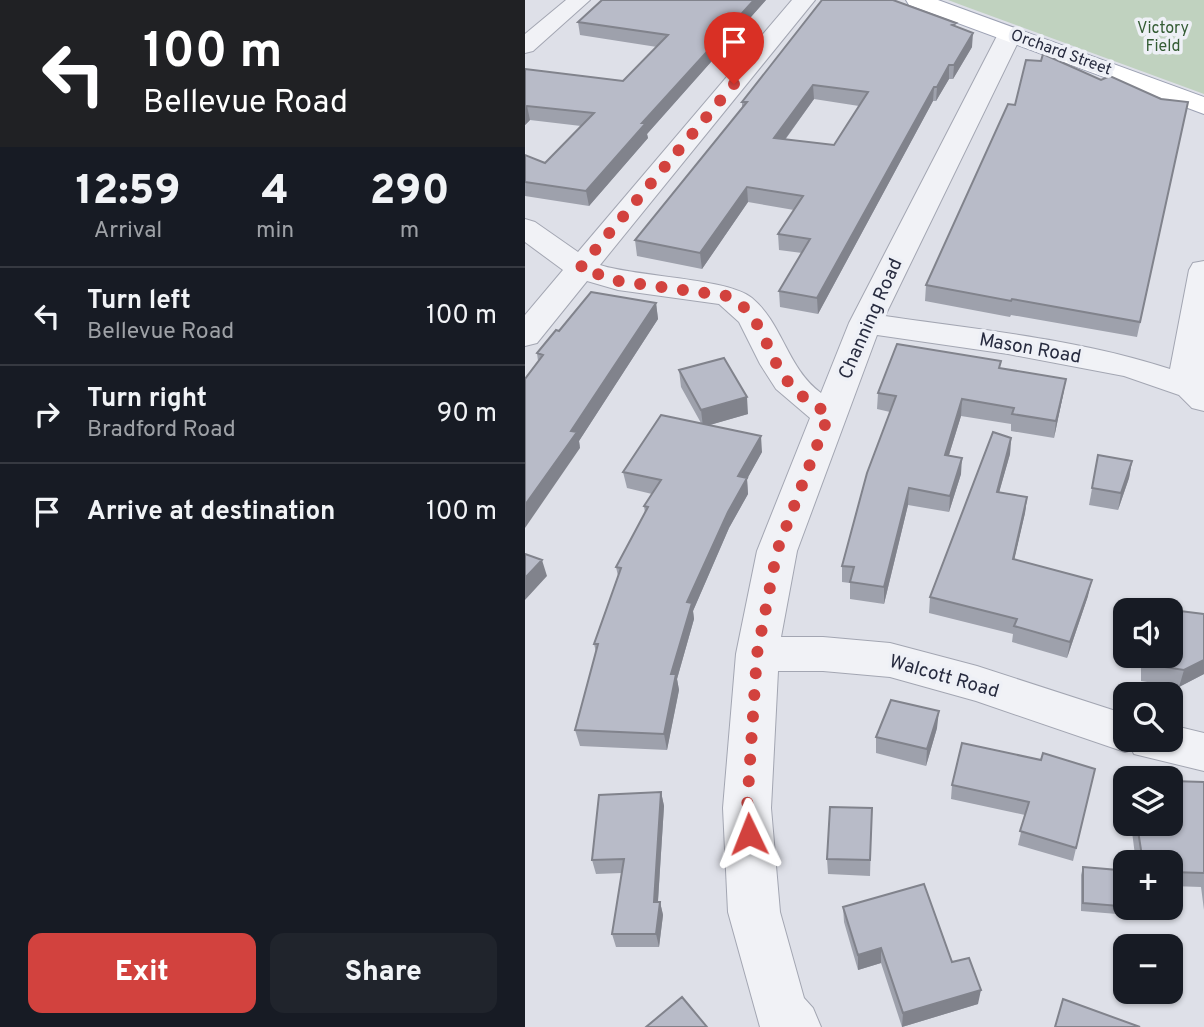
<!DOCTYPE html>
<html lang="en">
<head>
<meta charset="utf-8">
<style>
	:root { --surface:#171b24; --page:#20242c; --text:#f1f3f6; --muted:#9ea1a6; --line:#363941; --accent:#d2423e }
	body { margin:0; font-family:Overpass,sans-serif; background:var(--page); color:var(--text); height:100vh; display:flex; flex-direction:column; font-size:26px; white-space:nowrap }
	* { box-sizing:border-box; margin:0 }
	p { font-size:23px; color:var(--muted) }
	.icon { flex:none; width:38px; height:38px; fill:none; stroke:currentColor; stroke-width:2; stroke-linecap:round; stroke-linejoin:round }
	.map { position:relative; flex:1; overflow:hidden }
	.drawer { display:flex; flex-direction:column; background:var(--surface); width:525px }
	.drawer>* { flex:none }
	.top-card { background:#202124; color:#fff; overflow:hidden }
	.tools { position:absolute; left:588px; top:598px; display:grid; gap:14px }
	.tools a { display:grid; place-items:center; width:70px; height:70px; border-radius:14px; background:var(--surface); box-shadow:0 2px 5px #0004; font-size:35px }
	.pin { position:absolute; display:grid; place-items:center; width:60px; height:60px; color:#fff; margin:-72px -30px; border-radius:50% 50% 50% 0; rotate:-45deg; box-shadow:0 0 7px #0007 }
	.pin .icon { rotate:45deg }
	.me { position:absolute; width:77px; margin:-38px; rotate:358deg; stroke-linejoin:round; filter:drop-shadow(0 0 5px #0008) }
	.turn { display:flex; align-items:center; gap:24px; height:147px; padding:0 28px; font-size:32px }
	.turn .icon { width:91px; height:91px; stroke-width:2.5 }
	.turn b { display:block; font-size:49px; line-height:60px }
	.eta { display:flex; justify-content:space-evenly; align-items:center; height:119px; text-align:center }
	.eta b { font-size:42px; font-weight:800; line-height:49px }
	.primary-button { display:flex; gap:14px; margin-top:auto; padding:14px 28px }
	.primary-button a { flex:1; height:80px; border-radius:14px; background:var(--accent); color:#fff; font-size:28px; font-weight:800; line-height:80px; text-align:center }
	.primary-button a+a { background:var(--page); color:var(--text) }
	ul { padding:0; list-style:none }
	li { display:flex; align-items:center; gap:21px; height:98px; padding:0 28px; border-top:2px solid var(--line) }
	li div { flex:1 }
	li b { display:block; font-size:26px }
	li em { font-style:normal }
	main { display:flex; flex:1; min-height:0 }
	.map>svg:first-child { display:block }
</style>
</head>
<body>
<main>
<section class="drawer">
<div class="top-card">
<div class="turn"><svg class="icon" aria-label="left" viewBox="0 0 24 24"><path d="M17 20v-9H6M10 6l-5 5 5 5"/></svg><div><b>100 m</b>Bellevue Road</div></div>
</div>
<div class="eta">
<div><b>12:59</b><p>Arrival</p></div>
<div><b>4</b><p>min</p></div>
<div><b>290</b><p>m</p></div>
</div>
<ul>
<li><svg class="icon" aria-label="left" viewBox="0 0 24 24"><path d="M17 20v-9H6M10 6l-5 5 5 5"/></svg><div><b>Turn left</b><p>Bellevue Road</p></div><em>100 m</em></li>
<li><svg class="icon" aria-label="right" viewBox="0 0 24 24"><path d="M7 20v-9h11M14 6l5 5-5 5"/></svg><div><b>Turn right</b><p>Bradford Road</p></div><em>90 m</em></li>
<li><svg class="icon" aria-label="arrive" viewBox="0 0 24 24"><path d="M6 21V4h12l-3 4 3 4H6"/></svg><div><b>Arrive at destination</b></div><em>100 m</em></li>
</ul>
<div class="primary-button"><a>Exit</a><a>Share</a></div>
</section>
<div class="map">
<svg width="679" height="1027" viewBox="0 0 679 1027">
	<rect width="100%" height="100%" fill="#dee0e8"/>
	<path fill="#c0d2bf" d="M 423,0 L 679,0 L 679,94 L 439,6 Z"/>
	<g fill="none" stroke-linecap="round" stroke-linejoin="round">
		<defs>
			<path id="minor" d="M 41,0 L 65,0 L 8,51 L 0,53 L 0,34 Z
				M 267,0 L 290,0 L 75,265 C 112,277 203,278 227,298 C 258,324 262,368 296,393 L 324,323 L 473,34 L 477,29 L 493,29 L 497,34 L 360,316 C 455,330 554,339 645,369 L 664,270 L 668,263 L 679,261 L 679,411 L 667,408 L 654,395 L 599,376 L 483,354 L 352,335 L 272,551 L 256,637 L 298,637 L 365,643 L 452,666 L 600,714 L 600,740 L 646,740 L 646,725 L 679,733 L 679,771 L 609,754 L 607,750 L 600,752 L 451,701 L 365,677 L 298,671 L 253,671 L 246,808 L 255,912 L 279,998 L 288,1008 L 296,1027 L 235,1027 L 203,912 L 198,808 L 211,654 L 232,551 L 285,418 L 251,389 L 235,364 L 214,322 L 194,304 L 93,290 L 62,281 L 12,343 L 0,346 L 0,315 L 38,270 L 0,242 L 0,219 L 10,222 L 53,252 Z"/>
			<path id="major" d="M 381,0 L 413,0 L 679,97 L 679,114 L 384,5 Z"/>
		</defs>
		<use href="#minor" stroke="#a3a6b2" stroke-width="2"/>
		<use href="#major" stroke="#9da2b4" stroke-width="2"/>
		<use href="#minor" fill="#f1f2f6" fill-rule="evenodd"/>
		<use href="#major" fill="#fff" fill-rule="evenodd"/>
	</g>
	<path fill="#9ea1ac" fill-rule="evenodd" d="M 77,0 L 241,0 L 122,134 L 123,138 L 64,206 L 0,196 L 0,155 L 20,163 L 56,126 L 5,120 L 0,125 L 0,69 L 98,81 L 132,47 L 55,35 L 53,22 Z
		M 431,23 L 430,26 L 447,47 L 428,79 L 424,79 L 411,101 L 408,101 L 293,314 L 255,307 L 254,291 L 277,253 L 254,250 L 253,234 L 269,210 L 223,202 L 177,269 L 112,256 L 110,240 L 217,108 L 217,102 ZM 289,99 L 334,106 L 309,145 L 260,140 Z
		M 576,80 L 636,99 L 663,102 L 612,337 L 486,315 L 485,317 L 400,301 L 401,285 L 490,105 Z
		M 131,303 L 133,319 L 54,441 L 55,448 L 13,361 L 12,353 L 34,331 Z
		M 476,368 L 541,379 L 538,395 L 529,438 L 486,431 L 486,424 L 436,416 L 424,455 L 436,474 L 424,512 L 383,505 L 359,604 L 325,599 L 325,583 L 317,582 L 317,566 L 365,412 L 352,409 L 353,393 Z
		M 154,370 L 223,414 L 184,425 L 237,452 L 222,479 L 223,494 L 204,528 L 168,611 L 169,619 L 152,679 L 154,690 L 142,750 L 55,746 L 50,730 L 71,652 L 69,644 L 93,576 L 91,567 L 120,513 L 119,506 L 127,494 L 102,488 L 98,472 L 176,423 L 156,387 Z
		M 486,438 L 485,454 L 474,492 L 502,497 L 500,513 L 489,559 L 563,596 L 542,658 L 487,642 L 488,634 L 404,613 L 405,597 Z
		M 573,455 L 607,461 L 604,478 L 593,510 L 564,505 Z
		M 679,614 L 679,674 L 654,687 L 616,681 L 616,667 L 597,664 L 600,626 L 600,656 L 646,656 Z
		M 412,728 L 401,766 L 351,753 L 351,737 Z
		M 516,760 L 570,769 L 548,861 L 493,845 L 500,815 L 426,799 L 427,785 Z
		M 679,782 L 679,910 L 676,887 L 646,886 L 646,863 L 611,863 L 606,824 L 646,824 Z
		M 136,792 L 139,806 L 133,902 L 135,902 L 138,915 L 134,947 L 91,947 L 87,934 L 97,873 L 71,874 L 67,860 Z
		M 347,808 L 345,876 L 303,874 L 302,859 Z
		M 558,867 L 594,906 L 592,914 L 556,911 L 556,875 Z
		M 318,907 L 427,962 L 453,1004 L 377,1027 L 356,963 L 333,970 L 319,922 Z"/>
	<path fill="#81838c" d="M 229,0 L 241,0 L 122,134 L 123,138 L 64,206 L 61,191 L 117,123 Z
		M 448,33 L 447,47 L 428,79 L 429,65 Z
		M 424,65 L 424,79 L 411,101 L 412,87 Z
		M 288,85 L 289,99 L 250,153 L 249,138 Z
		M 409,87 L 408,101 L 293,314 L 292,298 Z
		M 2,106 L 5,120 L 0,125 L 0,108 Z
		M 222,187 L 223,202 L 177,269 L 175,253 Z
		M 131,303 L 133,319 L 54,441 L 55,448 L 0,528 L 0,505 L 46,431 Z
		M 541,379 L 538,395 L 529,438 L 531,421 Z
		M 222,397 L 223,414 L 178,427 L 176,410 Z
		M 437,399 L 436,416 L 419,471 L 420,455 Z
		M 236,436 L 237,452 L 222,479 L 223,494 L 204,528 L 168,611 L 169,619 L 152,679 L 154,690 L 142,750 L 139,734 L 146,674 L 162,602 L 213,476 Z
		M 486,438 L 485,454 L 470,507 L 472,492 Z
		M 437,458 L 436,474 L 424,512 L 425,496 Z
		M 607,461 L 604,478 L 593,510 L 596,493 Z
		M 384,488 L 383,505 L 359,604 L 359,587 Z
		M 502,497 L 500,513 L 486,574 L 488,559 Z
		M 17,560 L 22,576 L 0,600 L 0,578 Z
		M 567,580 L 563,596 L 542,658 L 545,642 Z
		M 679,660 L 679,674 L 654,687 L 659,670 Z
		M 414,711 L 412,728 L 401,766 L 402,749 Z
		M 136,792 L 139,806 L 132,915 L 129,902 Z
		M 135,902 L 138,915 L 134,947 L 131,934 Z
		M 356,948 L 356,963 L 333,970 L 333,955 Z
		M 456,990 L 453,1004 L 377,1027 L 378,1013 Z"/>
	<path fill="#b8bbc8" stroke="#81838c" stroke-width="2" fill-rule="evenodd" d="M 77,0 L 229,0 L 117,123 L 121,123 L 61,191 L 0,182 L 0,155 L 20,163 L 69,113 L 2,106 L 0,108 L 0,69 L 98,81 L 143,35 L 53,22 Z
		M 297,0 L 368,0 L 431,23 L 427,25 L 448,33 L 429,65 L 424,65 L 412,87 L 409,87 L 292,298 L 254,291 L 285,239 L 253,234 L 278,196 L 222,187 L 175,253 L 110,240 L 222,102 L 217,102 ZM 288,85 L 343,92 L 309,145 L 249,138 Z
		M 518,54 L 576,80 L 585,76 L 636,99 L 663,102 L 615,322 L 487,299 L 486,301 L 401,285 L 483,104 L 490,105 L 501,60 L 516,61 Z
		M 66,292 L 131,303 L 46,431 L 52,432 L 0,505 L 0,379 L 18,355 L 12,353 L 31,330 L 34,331 Z
		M 372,344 L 476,361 L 474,368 L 541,379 L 531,421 L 487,414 L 489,408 L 437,399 L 420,455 L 437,458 L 425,496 L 384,488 L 359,587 L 325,582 L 329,567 L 317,566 L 342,473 L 371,396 L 353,393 Z
		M 199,358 L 222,397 L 176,410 L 154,370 Z
		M 136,415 L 236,436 L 213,476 L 222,478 L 203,512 L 162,602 L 167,603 L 146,674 L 151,674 L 139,734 L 50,730 L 73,644 L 69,644 L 96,568 L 91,567 L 123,507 L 119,506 L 136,480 L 98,472 Z
		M 468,432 L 486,438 L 472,492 L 502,497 L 488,559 L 567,580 L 545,642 L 489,626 L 492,619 L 405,597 Z
		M 573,455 L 607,461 L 596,493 L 567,488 Z
		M 0,554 L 17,560 L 0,578 Z
		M 639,609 L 679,614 L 679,660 L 659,670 L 620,664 L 620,656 L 646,656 L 646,611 L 639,611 Z
		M 366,700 L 414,711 L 402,749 L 351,737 Z
		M 437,743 L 516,760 L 518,753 L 570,769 L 551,848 L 495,831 L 504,802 L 427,785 Z
		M 646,781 L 679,782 L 679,873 L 646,872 L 646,863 L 618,863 L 612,824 L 646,824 Z
		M 136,792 L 129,902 L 135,902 L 131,934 L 87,934 L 99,859 L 67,860 L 74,795 Z
		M 305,807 L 347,808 L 345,860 L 302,859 Z
		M 558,867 L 593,870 L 594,906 L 558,903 Z
		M 399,884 L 427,962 L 444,958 L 456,990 L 378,1013 L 356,948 L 333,955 L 318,907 Z
		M 157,997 L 182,1027 L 121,1027 Z
		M 538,999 L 615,1027 L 530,1027 Z"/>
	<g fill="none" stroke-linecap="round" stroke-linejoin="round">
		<path stroke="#d2423e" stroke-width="12" stroke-dasharray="0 21.6" d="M 209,84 L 55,268 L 93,281 L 202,296 C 235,310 240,348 258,375 C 270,393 286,403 304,414 L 252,551 L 232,654 L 222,808 L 224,834"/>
	</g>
	<g text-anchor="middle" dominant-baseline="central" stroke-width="7" stroke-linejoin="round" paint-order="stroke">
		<g font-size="16" fill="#345c34" stroke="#eef0f6">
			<text x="638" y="29">Victory<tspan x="638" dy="18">Field</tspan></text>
		</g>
		<g font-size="16" fill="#272b3f" stroke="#eef0f6">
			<text transform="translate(536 53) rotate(20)">Orchard Street</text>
		</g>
		<g font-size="19" fill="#272b3f" stroke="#eef0f6">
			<text transform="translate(346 319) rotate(-66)">Channing Road</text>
			<text transform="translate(505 349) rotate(10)">Mason Road</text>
			<text transform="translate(419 677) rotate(16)">Walcott Road</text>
		</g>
	</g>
</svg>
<div class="tools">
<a><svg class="icon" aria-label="sound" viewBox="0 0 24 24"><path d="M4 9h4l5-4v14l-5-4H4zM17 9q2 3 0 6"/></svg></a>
<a><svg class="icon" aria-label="search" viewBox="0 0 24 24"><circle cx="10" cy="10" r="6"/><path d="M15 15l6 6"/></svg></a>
<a><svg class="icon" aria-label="layers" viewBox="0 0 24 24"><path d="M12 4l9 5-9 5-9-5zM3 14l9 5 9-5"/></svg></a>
<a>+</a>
<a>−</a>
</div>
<div class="pin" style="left:209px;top:84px;background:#d93025"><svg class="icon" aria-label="arrive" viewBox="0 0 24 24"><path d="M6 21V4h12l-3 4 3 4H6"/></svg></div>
<svg class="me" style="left:224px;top:834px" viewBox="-20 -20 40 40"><path d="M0-17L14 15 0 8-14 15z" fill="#d2423e" stroke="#fff" stroke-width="4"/></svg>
</div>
</main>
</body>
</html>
